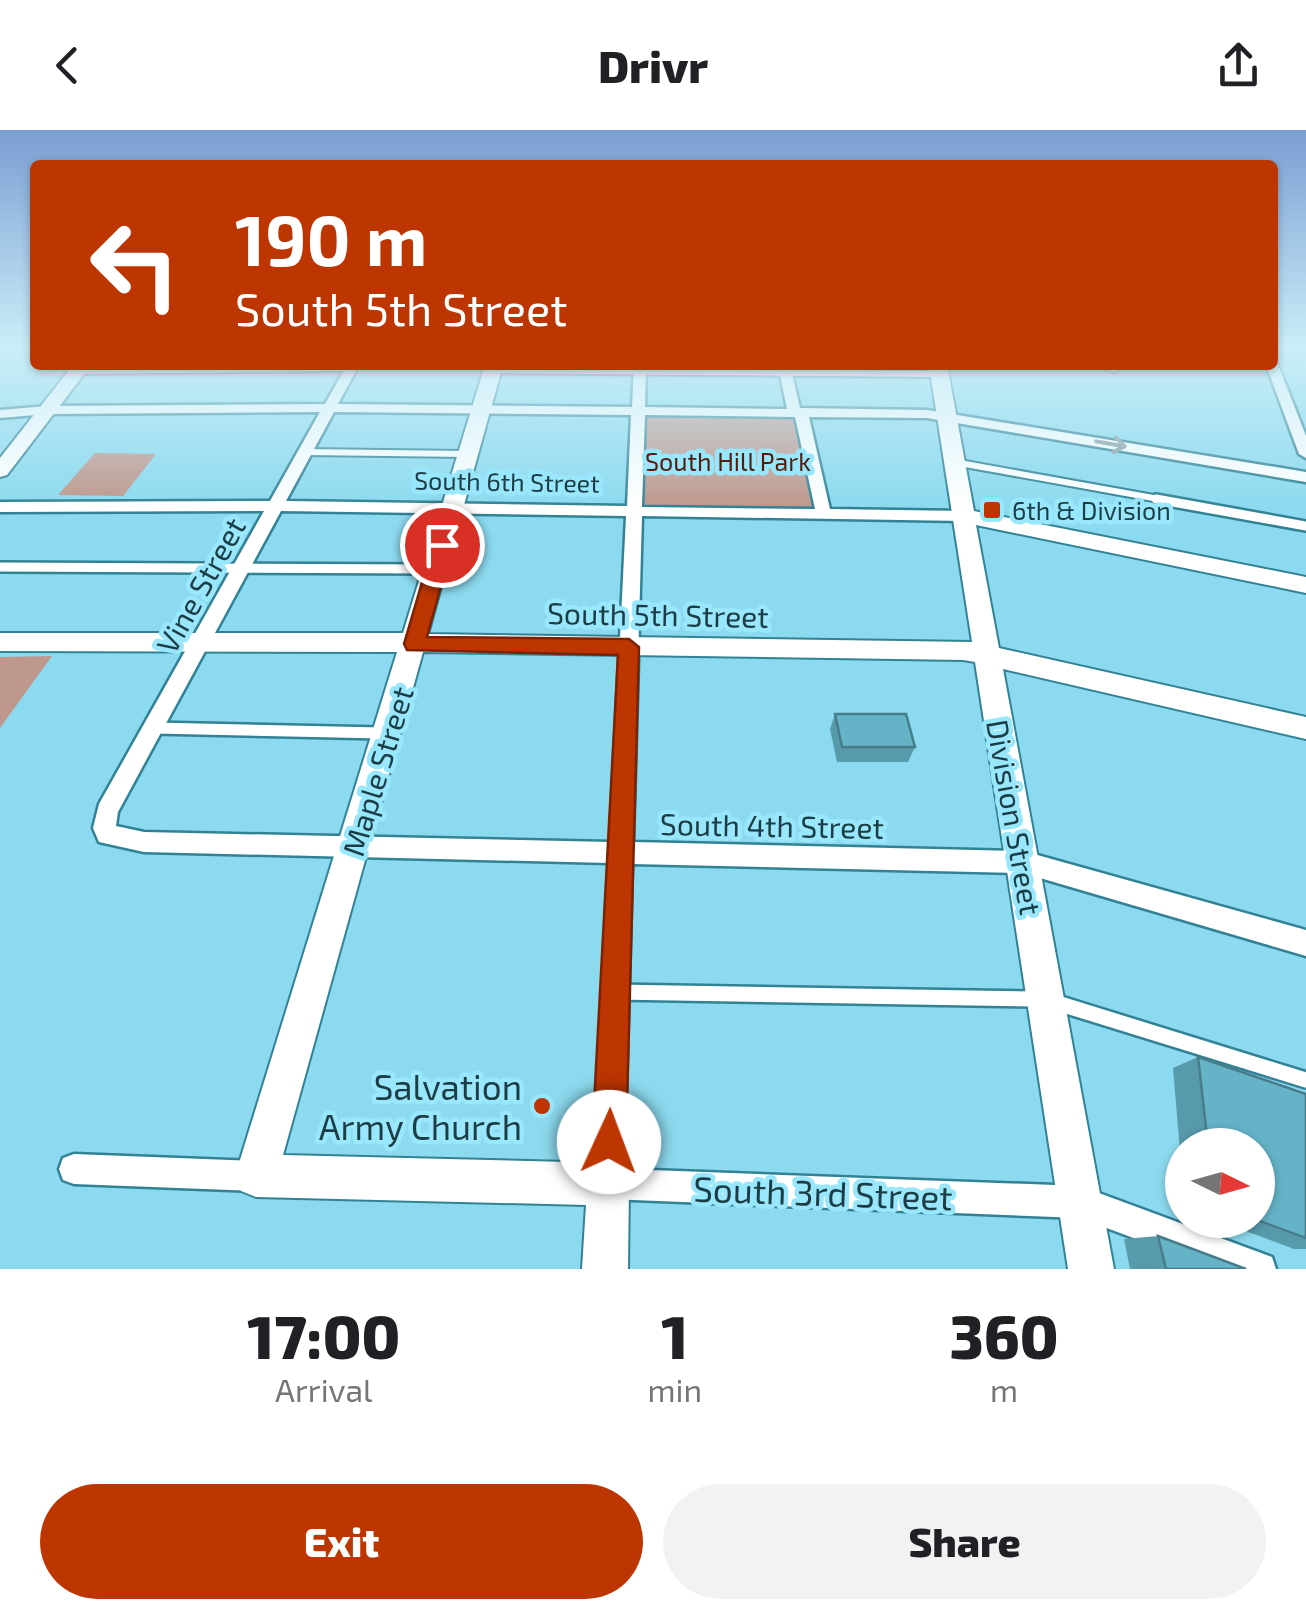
<!DOCTYPE html>
<html lang="en">
<head>
<meta charset="utf-8">
<style>
	:root { --surface:#fff; --page:#f2f2f2; --text:#202124; --muted:#757577; --accent:#bd3500 }
	body { margin:0; font-family:"Exo 2",sans-serif; background:var(--page); color:var(--text); height:100vh; display:flex; flex-direction:column; font-size:38px; white-space:nowrap }
	* { box-sizing:border-box; margin:0 }
	p { font-size:32px; color:var(--muted) }
	.icon { flex:none; width:55px; height:55px; fill:none; stroke:currentColor; stroke-width:2; stroke-linecap:round; stroke-linejoin:round }
	.map { position:relative; height:1139px; overflow:hidden }
	.panel { display:flex; flex-direction:column; background:var(--surface); flex:1 }
	.panel>* { flex:none }
	.hud { position:absolute; left:30px; top:30px; width:1248px; height:210px; border-radius:10px; box-shadow:0 2px 8px #0004; background:#bd3500; color:#fff; overflow:hidden }
	.needle { width:65px; rotate:95deg }
	.buttons { position:absolute; left:1165px; top:998px; display:grid; gap:20px }
	.buttons a { display:grid; place-items:center; width:110px; height:110px; border-radius:50%; background:var(--surface); box-shadow:0 2px 8px #0004; font-size:50px }
	.pin { position:absolute; display:grid; place-items:center; width:85px; height:85px; color:#fff; margin:-42px; border:5px solid #fff; border-radius:50%; box-shadow:0 2px 10px #0007 }
	.me { position:absolute; width:110px; margin:-55px; rotate:2deg; stroke-linejoin:round; filter:drop-shadow(0 0 8px #0008) }
	.turn { display:flex; align-items:center; gap:35px; height:210px; padding:0 40px; font-size:45px }
	.turn .icon { width:130px; height:130px; stroke-width:2.5 }
	.turn b { display:block; font-size:70px; line-height:85px }
	.eta { display:flex; justify-content:space-evenly; align-items:center; height:170px; text-align:center }
	.eta b { font-size:60px; font-weight:800; line-height:70px }
	.primary-button { display:flex; gap:20px; margin-top:auto; padding:20px 40px }
	.primary-button a { flex:1; height:115px; border-radius:60px; background:var(--accent); color:#fff; font-size:40px; font-weight:800; line-height:115px; text-align:center }
	.primary-button a+a { background:var(--page); color:var(--text) }
	header { display:flex; justify-content:space-between; align-items:center; height:130px; padding:0 40px; background:var(--surface); font-size:45px; font-weight:800 }
	.map>svg:first-child { display:block }
</style>
</head>
<body>
<header><svg class="icon" aria-label="back" viewBox="0 0 24 24"><path d="M15 5l-7 7 7 7"/></svg>Drivr<svg class="icon" aria-label="share" viewBox="0 0 24 24"><path d="M12 15V3M7 8l5-5 5 5M5 13v7h14v-7"/></svg></header>
<div class="map">
<svg width="1306" height="1139" viewBox="0 0 1306 1139">
	<rect width="100%" height="100%" fill="#8cdaef"/>
	<path fill="#bf988d" d="M 639,280 L 801,282 L 823,381 L 633,380 Z
		M 95,323 L 156,324 L 123,366 L 58,365 Z
		M 52,526 L 0,598 L 0,527 Z"/>
	<g fill="none" stroke-linecap="round" stroke-linejoin="round">
		<defs>
			<path id="lane-far3" d="M 493,240 L 939,244
				M 77,241 L 351,238
				M 305,322 L 467,324
				M 954,332 L 1170,371"/>
			<path id="lane-far2" d="M 1156,369 L 1306,396
				M 0,437 L 435,439"/>
			<path id="lane-far1" d="M 154,598 L 382,603"/>
			<path id="lane" d="M 615,862 L 1038,869
				M 1054,872 L 1306,950"/>
			<path id="street" d="M 1272,231 L 1278,235 L 1306,306 L 1306,328 L 1299,324 L 1266,235 L 1272,235 Z
				M 347,235 L 359,235 L 338,274 L 632,277 L 634,235 L 646,235 L 645,277 L 787,279 L 778,235 L 790,235 L 800,278 L 927,280 L 1306,342 L 1306,352 L 927,288 L 809,287 L 830,379 L 963,381 L 971,386 L 963,391 L 642,386 L 633,712 L 1023,721 L 1306,800 L 1306,826 L 1023,743 L 632,734 L 624,1039 L 1080,1056 L 1272,1127 L 1276,1139 L 1216,1139 L 1080,1088 L 608,1069 L 597,1065 L 593,1054 L 609,733 L 144,722 L 99,712 L 93,698 L 99,674 L 264,381 L 0,382 L 0,372 L 270,371 L 320,282 L 48,284 L 0,288 L 0,280 L 48,276 L 325,274 ZM 334,282 L 631,285 L 627,376 L 286,371 ZM 645,285 L 795,287 L 815,379 L 642,377 ZM 281,381 L 626,386 L 610,712 L 144,702 L 116,696 L 118,682 Z
				M 1093,235 L 1118,235 L 1121,238 L 1115,242 Z
				M 74,1024 L 256,1031 L 267,1035 L 271,1046 L 267,1057 L 256,1061 L 74,1054 L 63,1050 L 59,1039 L 63,1028 Z"/>
			<path id="secondary" d="M 73,235 L 91,235 L 7,345 L 0,347 L 0,328 Z
				M 485,235 L 503,235 L 428,504 L 972,512 L 929,235 L 947,235 L 974,381 L 1306,447 L 1306,463 L 976,395 L 999,518 L 1306,587 L 1306,609 L 1003,539 L 1114,1139 L 1068,1139 L 975,532 L 963,530 L 423,522 L 283,1025 L 608,1033 L 623,1039 L 629,1054 L 628,1139 L 582,1139 L 586,1075 L 256,1067 L 241,1061 L 235,1046 L 397,522 L 0,521 L 0,503 L 403,503 Z"/>
		</defs>
		<use href="#lane-far3" stroke="#328295" stroke-width="10"/>
		<use href="#lane-far2" stroke="#328295" stroke-width="14"/>
		<use href="#lane-far1" stroke="#328295" stroke-width="16"/>
		<use href="#lane" stroke="#328295" stroke-width="20"/>
		<use href="#street" stroke="#328295" stroke-width="5"/>
		<use href="#secondary" stroke="#328295" stroke-width="4"/>
		<use href="#lane-far3" stroke="#fff" stroke-width="6"/>
		<use href="#lane-far2" stroke="#fff" stroke-width="9"/>
		<use href="#lane-far1" stroke="#fff" stroke-width="11"/>
		<use href="#lane" stroke="#fff" stroke-width="15"/>
		<use href="#street" fill="#fff" fill-rule="evenodd"/>
		<use href="#secondary" fill="#fff" fill-rule="evenodd"/>
	</g>
	<path fill="#579aab" d="M 835,584 L 915,617 L 908,632 L 837,632 L 830,599 Z
		M 1198,927 L 1306,964 L 1306,1119 L 1294,1119 L 1216,1090 L 1258,1090 L 1258,1015 L 1182,1015 L 1182,1045 L 1173,938 Z
		M 1158,1106 L 1246,1139 L 1130,1139 L 1124,1109 Z"/>
	<path fill="#65b3c7" stroke="#477d8b" stroke-width="2.5" d="M 835,584 L 906,584 L 915,617 L 842,617 Z
		M 1198,927 L 1306,964 L 1306,1108 L 1257,1090 L 1258,1015 L 1208,1015 Z
		M 1158,1106 L 1246,1139 L 1166,1139 Z"/>
	<defs><path id="oneway-shaft" d="M-6 0H5M1.5-3L5.5 0L1.5 3" fill="none" stroke-width="1.6" stroke-linecap="round" stroke-linejoin="round" transform="scale(2.5)"/></defs>
	<use stroke="#8e9ea2" href="#oneway-shaft" transform="translate(1111 314) rotate(10)"/>
	<linearGradient id="sky" x2="0" y2="1"><stop stop-color="#7a9ed3"/><stop offset="0.58" stop-color="#cbeef8"/><stop offset="1" stop-color="#cbeef8" stop-opacity="0"/></linearGradient>
	<rect width="1306" height="377" fill="url(#sky)"/>
	<path fill="#bd3500" stroke="#7b2200" stroke-width="2.5" d="M 442,409 L 452,415 L 427,507 L 629,509 L 639,517 L 626,1012 L 621,1024 L 609,1029 L 597,1024 L 592,1012 L 618,525 L 407,520 L 404,514 L 433,415 Z"/>
	<g fill="#bd3500" stroke="#99e7fc" stroke-width="4">
		<rect x="982" y="370" width="20" height="20" rx="5"/>
		<circle cx="542" cy="976" r="10"/>
	</g>
	<g text-anchor="middle" dominant-baseline="central" stroke-width="9" stroke-linejoin="round" paint-order="stroke">
		<g font-size="25" fill="#551c0b" stroke="#99e7fc">
			<text x="728" y="331">South Hill Park</text>
		</g>
		<g font-size="25" fill="#1c3d45" stroke="#99e7fc">
			<text transform="translate(507 351) rotate(1)">South 6th Street</text>
		</g>
		<g font-size="25" fill="#1c3d45" stroke="#99e7fc" text-anchor="start">
			<text x="1012" y="380">6th &amp; Division</text>
		</g>
		<g font-size="30" fill="#1c3d45" stroke="#99e7fc">
			<text transform="translate(200 455) rotate(-61)">Vine Street</text>
			<text transform="translate(658 484) rotate(1)">South 5th Street</text>
			<text transform="translate(377 641) rotate(-73)">Maple Street</text>
			<text transform="translate(1015 687) rotate(80)">Division Street</text>
			<text transform="translate(772 695) rotate(1)">South 4th Street</text>
		</g>
		<g font-size="35" fill="#1c3d45" stroke="#99e7fc" text-anchor="end">
			<text x="522" y="956">Salvation<tspan x="522" dy="40">Army Church</tspan></text>
		</g>
		<g font-size="35" fill="#1c3d45" stroke="#99e7fc">
			<text transform="translate(823 1062) rotate(2)">South 3rd Street</text>
		</g>
	</g>
</svg>
<div class="buttons">
<a><svg class="needle" viewBox="-14 -14 28 28"><path d="M0-13l5 13h-10z" fill="#e53935"/><path d="M0 13l5-13h-10z" fill="#757577"/></svg></a>
</div>
<div class="pin" style="left:442px;top:415px;background:#d93025"><svg class="icon" aria-label="arrive" viewBox="0 0 24 24"><path d="M6 21V4h12l-3 4 3 4H6"/></svg></div>
<svg class="me" style="left:609px;top:1012px" viewBox="-20 -20 40 40"><circle r="19" fill="#fff"/><path d="M0-13L10 11 0 6-10 11z" fill="#bd3500"/></svg>
<div class="hud">
<div class="turn"><svg class="icon" aria-label="left" viewBox="0 0 24 24"><path d="M17 20v-9H6M10 6l-5 5 5 5"/></svg><div><b>190 m</b>South 5th Street</div></div>
</div>
</div>
<section class="panel">
<div class="eta">
<div><b>17:00</b><p>Arrival</p></div>
<div><b>1</b><p>min</p></div>
<div><b>360</b><p>m</p></div>
</div>
<div class="primary-button"><a>Exit</a><a>Share</a></div>
</section>
</body>
</html>
